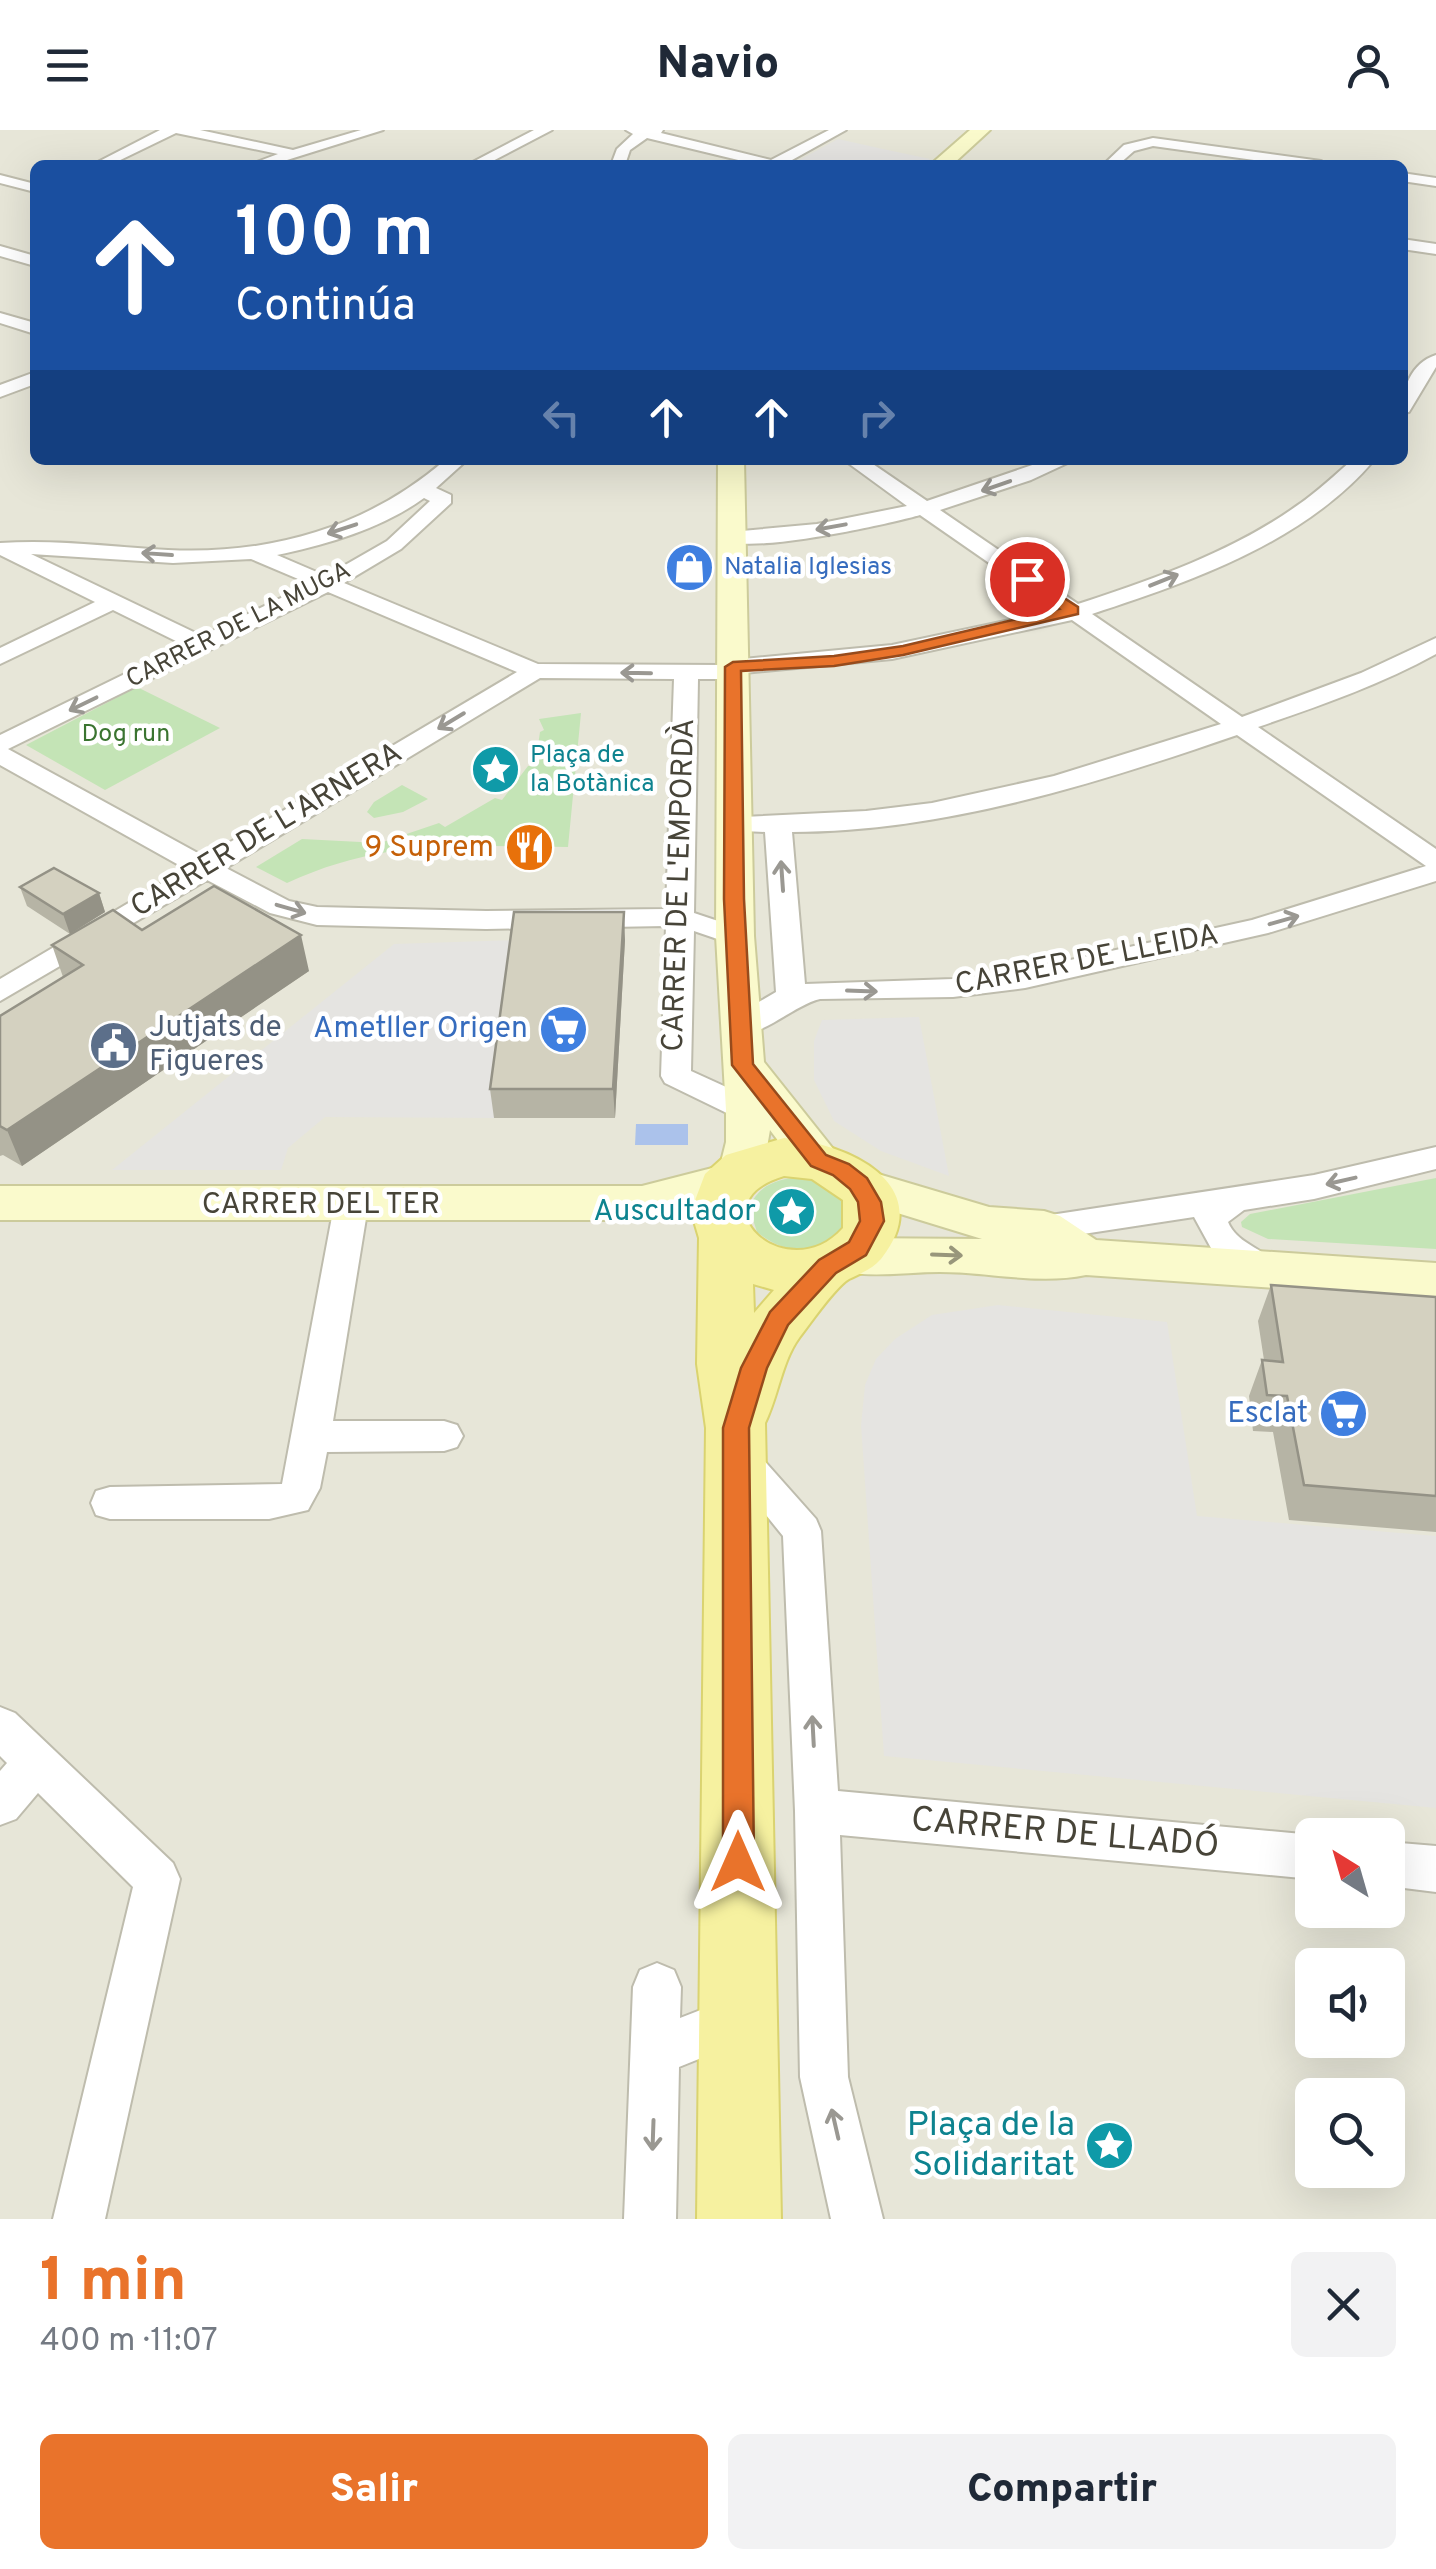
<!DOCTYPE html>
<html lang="es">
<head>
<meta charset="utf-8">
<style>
	:root { --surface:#fff; --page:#f2f2f3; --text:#1f2937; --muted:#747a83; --accent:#e9732b }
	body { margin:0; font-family:Overpass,sans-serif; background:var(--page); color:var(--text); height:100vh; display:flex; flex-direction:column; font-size:38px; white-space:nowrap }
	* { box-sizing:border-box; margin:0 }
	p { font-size:32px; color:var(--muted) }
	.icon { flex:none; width:55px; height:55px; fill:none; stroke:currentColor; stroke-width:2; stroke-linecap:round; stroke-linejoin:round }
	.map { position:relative; height:2089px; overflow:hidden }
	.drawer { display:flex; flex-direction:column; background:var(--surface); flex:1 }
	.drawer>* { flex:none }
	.guide { position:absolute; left:30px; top:30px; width:1378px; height:305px; border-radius:15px; box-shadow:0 10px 40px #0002; background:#1a4fa0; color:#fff; overflow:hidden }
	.needle { width:65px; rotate:323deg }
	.tools { position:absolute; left:1295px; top:1688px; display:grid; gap:20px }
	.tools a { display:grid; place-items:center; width:110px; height:110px; border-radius:15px; background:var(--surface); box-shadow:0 10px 40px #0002; font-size:50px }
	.pin { position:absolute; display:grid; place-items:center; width:85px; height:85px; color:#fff; margin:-42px; border:5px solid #fff; border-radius:50%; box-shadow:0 2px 10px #0007 }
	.me { position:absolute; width:110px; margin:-55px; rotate:0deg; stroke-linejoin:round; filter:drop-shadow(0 0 8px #0008) }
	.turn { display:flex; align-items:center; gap:35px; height:210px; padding:0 40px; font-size:45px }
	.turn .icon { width:130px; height:130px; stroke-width:2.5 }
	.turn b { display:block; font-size:70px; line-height:85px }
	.lanes { display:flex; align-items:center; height:95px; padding:0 40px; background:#0003; justify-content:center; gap:50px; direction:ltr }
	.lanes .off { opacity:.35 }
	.round { display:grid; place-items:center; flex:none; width:105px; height:105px; border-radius:15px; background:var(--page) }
	.summary { display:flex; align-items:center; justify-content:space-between; height:170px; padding:0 40px }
	h1 { font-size:60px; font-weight:800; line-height:75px; color:var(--accent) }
	.cta { display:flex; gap:20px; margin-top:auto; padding:20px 40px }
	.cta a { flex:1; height:115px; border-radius:15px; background:var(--accent); color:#fff; font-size:40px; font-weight:800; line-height:115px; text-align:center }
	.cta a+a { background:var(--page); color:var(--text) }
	header { display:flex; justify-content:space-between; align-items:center; height:130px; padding:0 40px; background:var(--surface); font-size:45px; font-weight:800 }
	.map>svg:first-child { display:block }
</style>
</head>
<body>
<header><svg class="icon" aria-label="menu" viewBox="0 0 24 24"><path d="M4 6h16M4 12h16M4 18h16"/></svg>Navio<svg class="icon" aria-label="person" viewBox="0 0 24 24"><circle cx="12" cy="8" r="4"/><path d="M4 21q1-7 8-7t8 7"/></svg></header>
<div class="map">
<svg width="1436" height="2089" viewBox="0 0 1436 2089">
	<rect width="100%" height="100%" fill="#f3f3e9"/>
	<path fill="#e7e6d8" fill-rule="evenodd" d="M 0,0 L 1436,0 L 1436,2089 L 0,2089 ZM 35,35 L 1402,35 L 1402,330 L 35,330 ZM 1312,1705 L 1388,1705 L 1388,1780 L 1312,1780 ZM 1312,1835 L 1388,1835 L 1388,1910 L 1312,1910 ZM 1312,1965 L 1388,1965 L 1388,2040 L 1312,2040 Z"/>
	<path fill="#c4e4b6" d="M 137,557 L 220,598 L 105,660 L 26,615 Z
		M 581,583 L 568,717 C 460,717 388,707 287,753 L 256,737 L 302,709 L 380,713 L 439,693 L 445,697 L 495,668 L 502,670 L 528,636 L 535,636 L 540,602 L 544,600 L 539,589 Z
		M 402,655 L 428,669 L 403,682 L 374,688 L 367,682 L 374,672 Z
		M 802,1047 L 820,1050 L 845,1070 L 848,1093 C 822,1124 790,1129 757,1102 L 749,1077 C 760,1054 777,1049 802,1047 Z
		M 1436,1048 L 1436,1119 L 1268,1109 L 1242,1097 L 1241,1092 L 1250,1084 Z"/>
	<path fill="#e5e4e1" d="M 838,9 L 883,19 L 930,29 L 923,35 L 792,34 Z
		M 517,810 L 494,988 L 325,987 L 288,1018 L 281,1040 L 112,1040 L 394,814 Z
		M 919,887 L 949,1046 L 881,1021 L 834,991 L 814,950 L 814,911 L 822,890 Z
		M 998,1175 L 1167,1192 L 1197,1386 L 1436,1406 L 1436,1678 L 884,1626 L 861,1295 L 865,1255 L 876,1229 L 895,1209 L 932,1185 Z"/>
	<path fill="#abc2eb" d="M 636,994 L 688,994 L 688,1015 L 635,1015 Z"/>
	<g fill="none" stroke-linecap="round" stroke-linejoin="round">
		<defs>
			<path id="street" d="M 160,0 L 200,0 L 293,20 L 361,0 L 383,0 L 271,35 L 249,35 L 278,24 L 176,3 L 110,35 L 92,35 Z
				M 534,0 L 552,0 L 485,35 L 467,35 Z
				M 626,0 L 663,0 L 661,3 L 771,30 L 829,0 L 846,0 L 783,35 L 759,35 L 647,8 L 630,20 L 625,35 L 611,35 L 617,19 L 633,4 Z
				M 1153,8 L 1321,31 L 1328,35 L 1290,35 L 1153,16 L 1134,21 L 1118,35 L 1103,35 L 1124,15 Z
				M 1402,43 L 1436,48 L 1436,56 L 1402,51 Z
				M 0,45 L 35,54 L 35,62 L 0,53 Z
				M 1402,109 L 1436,114 L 1436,124 L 1402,119 Z
				M 0,116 L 35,126 L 35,136 L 0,126 Z
				M 0,183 L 35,193 L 35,204 L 0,193 Z
				M 1436,225 L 1436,237 L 1409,282 L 1402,283 C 1402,259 1411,233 1436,225 Z
				M 35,242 L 35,254 L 0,267 L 0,255 Z
				M 445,330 L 467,330 L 436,358 L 451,365 L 451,373 L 401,419 L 344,453 L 538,534 L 723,535 L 733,530 L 892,515 L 1057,480 L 920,385 C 889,394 741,427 721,408 L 731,402 L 817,394 L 907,376 L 844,330 L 867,330 L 927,371 L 1047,330 L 1074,330 L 1031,350 L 940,380 L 1078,474 C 1154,449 1232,422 1298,375 C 1317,362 1335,345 1352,330 L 1374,330 C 1305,412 1190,452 1092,484 L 1242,587 L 1361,543 L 1436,508 L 1436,524 C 1380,555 1319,576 1258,597 L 1436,719 L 1436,751 L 1268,803 L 1025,858 L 953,867 L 820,869 C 791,876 758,912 728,904 L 724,897 L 728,890 L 776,862 L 765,702 L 723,700 L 719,694 L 723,688 L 866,681 L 932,673 L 1054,646 L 1221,594 L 1072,490 L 892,529 L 744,543 L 733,549 L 698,549 L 694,783 L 745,800 L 749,806 L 745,812 L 735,815 L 694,801 L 691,941 L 759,972 L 764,980 L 759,988 L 748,991 L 737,988 L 665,953 L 661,946 L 666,796 L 486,799 L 317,795 L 270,783 L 207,750 L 0,871 L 0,849 L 186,739 L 0,635 L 0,605 L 184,515 L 113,480 L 0,534 L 0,518 L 95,472 L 0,425 L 0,413 C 57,409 112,417 168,420 C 271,425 368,397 445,330 ZM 424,368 L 430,371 L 387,411 L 326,446 L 277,425 C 328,414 381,399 424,368 ZM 31,424 L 173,433 L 251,429 L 310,454 L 202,506 ZM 328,462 L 517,542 L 205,727 L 8,619 ZM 540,548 L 674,549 L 666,779 L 486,781 L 317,777 L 289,771 L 226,738 ZM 1237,605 L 1426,736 L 1252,790 L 1025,840 L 953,849 L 805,854 L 792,702 C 943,702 1095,654 1237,605 Z
				M 1436,1017 L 1436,1039 L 1314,1069 L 1244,1080 L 1228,1092 C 1238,1116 1266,1117 1277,1138 L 1272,1147 L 1260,1151 L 1217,1129 L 1194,1087 L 1044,1110 L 1032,1107 L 1027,1098 L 1032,1089 L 1044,1086 L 1314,1045 Z
				M 351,1064 L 363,1067 L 368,1076 L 333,1291 L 444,1291 L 457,1295 L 463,1306 L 457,1317 L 444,1321 L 327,1322 L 320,1358 L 308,1380 L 269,1389 L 110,1389 L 96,1385 L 91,1373 L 96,1361 L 110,1357 L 282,1354 L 334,1076 L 339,1067 Z
				M 738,1311 L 751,1316 L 816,1389 L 821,1401 L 838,1661 L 1313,1705 L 1312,1749 L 840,1705 L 848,1947 L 883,2089 L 831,2089 L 800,1947 L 795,1681 L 783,1406 L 719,1327 L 725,1316 Z
				M 0,1577 L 15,1583 L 173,1733 L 180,1749 L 105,2089 L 53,2089 L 133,1757 L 38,1663 L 16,1689 L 0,1695 L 0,1641 L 7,1633 L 0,1626 Z
				M 1388,1712 L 1436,1716 L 1436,1762 L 1388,1756 Z
				M 657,1833 L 674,1840 L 681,1857 L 680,1888 L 739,1865 L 756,1872 L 763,1889 L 756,1906 L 679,1937 L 676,2089 L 624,2089 L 633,1857 L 640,1840 Z"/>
			<path id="secondary" d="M 970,0 L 990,0 L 952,35 L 930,35 Z
				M 718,330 L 744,330 L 754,806 L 764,932 L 834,1020 L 840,1031 L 834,1042 C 800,1052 789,1024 770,1000 L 763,1041 L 747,1061 L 642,1090 L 0,1090 L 0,1056 L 642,1056 L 720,1036 L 726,1012 L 726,980 L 716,806 Z
				M 858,1038 L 989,1077 L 1044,1081 L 1060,1086 L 1096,1110 L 1436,1133 L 1436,1169 L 1086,1145 C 1038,1155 989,1142 940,1142 C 905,1142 866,1149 832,1139 L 825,1126 L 832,1113 L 849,1108 L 982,1109 L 842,1066 L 835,1054 L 842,1042 Z"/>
			<path id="primary" d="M 784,1008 C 846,1013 940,1054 881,1129 C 871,1140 861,1143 849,1149 C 835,1157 810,1194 799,1208 C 782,1231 778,1267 765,1293 L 781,2089 L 697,2089 L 706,1298 L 697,1234 L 699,1108 L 691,1081 L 705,1044 L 726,1025 ZM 784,1046 L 812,1049 L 843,1070 L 843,1098 C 788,1160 692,1074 784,1046 ZM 753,1154 L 774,1160 L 754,1183 Z"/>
		</defs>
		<use href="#street" stroke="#bebcad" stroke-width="4"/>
		<use href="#secondary" stroke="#cccb9b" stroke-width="4"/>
		<use href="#primary" stroke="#dad370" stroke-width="4"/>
		<use href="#street" fill="#fff" fill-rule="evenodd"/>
		<use href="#secondary" fill="#fafacc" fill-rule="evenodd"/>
		<use href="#primary" fill="#f6f1a0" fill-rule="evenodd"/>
	</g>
	<path fill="#b6b4a5" d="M 20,757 L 99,763 L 105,782 L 70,804 L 27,776 Z
		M 142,800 L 309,841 L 22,1036 L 3,1025 L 0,1026 L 0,886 L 63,847 L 52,815 Z
		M 625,810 L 615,988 L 494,988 L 490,959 Z
		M 1271,1155 L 1436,1167 L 1436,1402 L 1289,1390 L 1273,1302 L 1253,1301 L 1249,1266 L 1262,1230 L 1264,1230 L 1258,1191 Z"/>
	<path fill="#949286" d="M 99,763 L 105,782 L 70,804 L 63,784 Z
		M 624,782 L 625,810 L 615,988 L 613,959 Z
		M 301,805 L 309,841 L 22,1036 L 7,1000 Z"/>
	<path fill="#d4d1c0" stroke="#949286" stroke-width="2.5" d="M 54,738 L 99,763 L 63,784 L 20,757 Z
		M 214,756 L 301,805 L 7,1000 L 0,996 L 0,886 L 83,835 L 52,815 L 113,780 L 142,800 Z
		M 514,782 L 624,782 L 613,959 L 490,959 Z
		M 1271,1155 L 1436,1167 L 1436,1366 L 1304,1355 L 1287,1266 L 1267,1265 L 1262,1230 L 1283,1232 Z"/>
	<defs><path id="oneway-shaft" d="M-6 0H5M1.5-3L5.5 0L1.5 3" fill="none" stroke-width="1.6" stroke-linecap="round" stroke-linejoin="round" transform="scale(2.5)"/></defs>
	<g stroke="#9a9892">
		<use href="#oneway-shaft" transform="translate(996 356) rotate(161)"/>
		<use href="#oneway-shaft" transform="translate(831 397) rotate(170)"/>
		<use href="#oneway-shaft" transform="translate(342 399) rotate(162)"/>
		<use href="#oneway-shaft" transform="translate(157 424) rotate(-176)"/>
		<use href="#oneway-shaft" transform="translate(1164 450) rotate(-22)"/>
		<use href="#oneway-shaft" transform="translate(636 543) rotate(-179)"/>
		<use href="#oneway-shaft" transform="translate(83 574) rotate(154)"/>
		<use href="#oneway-shaft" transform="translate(451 591) rotate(149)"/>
		<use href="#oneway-shaft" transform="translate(782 746) rotate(-94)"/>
		<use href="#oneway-shaft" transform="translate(291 779) rotate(16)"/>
		<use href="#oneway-shaft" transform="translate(1284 790) rotate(-16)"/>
		<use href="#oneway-shaft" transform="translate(862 861) rotate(2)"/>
		<use href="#oneway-shaft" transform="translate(1341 1051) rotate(167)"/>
		<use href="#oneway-shaft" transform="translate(813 1601) rotate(-93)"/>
		<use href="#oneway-shaft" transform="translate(835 1994) rotate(-103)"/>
		<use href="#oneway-shaft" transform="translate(653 2005) rotate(92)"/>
	</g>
	<use stroke="#98967b" href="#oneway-shaft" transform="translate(947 1125) rotate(2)"/>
	<path fill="#e9732b" stroke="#974b1c" stroke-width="2.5" d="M 1027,444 L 1078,477 L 1078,484 L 903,525 L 834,536 L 741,541 L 744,769 L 753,934 L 826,1025 L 849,1034 L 867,1048 L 881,1072 L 884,1091 L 866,1125 L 836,1143 L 788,1195 L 767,1238 L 749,1298 L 754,1732 L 750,1743 L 738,1747 L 727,1743 L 723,1732 L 723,1298 L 741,1238 L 770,1182 L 819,1130 L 849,1112 L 860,1091 L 858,1072 L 850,1059 L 833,1045 L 811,1036 L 732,935 L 724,769 L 725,537 L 733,532 L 834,526 L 903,516 L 1059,479 L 1021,452 L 1021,446 Z"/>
	<defs>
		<symbol id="shop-disc" viewBox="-11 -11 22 22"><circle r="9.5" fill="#3f7fe0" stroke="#fff"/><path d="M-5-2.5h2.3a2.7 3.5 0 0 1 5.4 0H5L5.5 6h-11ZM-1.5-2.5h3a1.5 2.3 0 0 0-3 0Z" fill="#fff"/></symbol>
		<symbol id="sight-disc" viewBox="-11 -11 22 22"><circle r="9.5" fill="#0f9aa8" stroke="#fff"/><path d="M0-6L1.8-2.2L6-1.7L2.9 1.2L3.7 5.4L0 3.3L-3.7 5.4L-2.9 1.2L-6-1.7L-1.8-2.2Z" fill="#fff"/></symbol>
		<symbol id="restaurant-disc" viewBox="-11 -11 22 22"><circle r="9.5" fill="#e8710a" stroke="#fff"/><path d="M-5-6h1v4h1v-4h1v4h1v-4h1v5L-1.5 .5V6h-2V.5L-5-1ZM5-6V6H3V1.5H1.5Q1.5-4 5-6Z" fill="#fff"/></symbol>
		<symbol id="supermarket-disc" viewBox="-11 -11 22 22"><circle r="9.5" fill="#3f7fe0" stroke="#fff"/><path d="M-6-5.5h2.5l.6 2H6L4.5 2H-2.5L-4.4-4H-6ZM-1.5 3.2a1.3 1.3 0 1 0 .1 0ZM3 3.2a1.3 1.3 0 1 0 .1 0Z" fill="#fff"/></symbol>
		<symbol id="civic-disc" viewBox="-11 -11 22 22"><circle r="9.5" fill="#5c6f8a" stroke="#fff"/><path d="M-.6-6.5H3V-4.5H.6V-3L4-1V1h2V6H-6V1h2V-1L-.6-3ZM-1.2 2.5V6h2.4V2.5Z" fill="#fff"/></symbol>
	</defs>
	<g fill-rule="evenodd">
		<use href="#shop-disc" x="662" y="410" width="55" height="55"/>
		<use href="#sight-disc" x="468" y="612" width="55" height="55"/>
		<use href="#restaurant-disc" x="502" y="690" width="55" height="55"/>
		<use href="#supermarket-disc" x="536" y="872" width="55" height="55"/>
		<use href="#civic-disc" x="86" y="888" width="55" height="55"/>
		<use href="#sight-disc" x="764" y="1054" width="55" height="55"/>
		<use href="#supermarket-disc" x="1316" y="1256" width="55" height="55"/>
		<use href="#sight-disc" x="1082" y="1988" width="55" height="55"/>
	</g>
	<g text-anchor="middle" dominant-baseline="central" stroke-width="9" stroke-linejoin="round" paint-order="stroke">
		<g font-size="25" fill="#366cbe" stroke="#fff" text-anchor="start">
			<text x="724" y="438">Natalia Iglesias</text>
		</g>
		<g font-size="25" fill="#474438" stroke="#fff">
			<text transform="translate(239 496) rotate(-27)">CARRER DE LA MUGA</text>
		</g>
		<g font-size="25" fill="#3a7430" stroke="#fff">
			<text x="126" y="605">Dog run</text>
		</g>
		<g font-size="25" fill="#0d838f" stroke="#fff" text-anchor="start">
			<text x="530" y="626">Plaça de<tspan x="530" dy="29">la Botànica</tspan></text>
		</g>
		<g font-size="30" fill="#474438" stroke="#fff">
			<text transform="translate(267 701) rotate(-31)">CARRER DE L'ARNERA</text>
			<text transform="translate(680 755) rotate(-88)">CARRER DE L'EMPORDÀ</text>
			<text transform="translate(1087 831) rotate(-11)">CARRER DE LLEIDA</text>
			<text x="321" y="1075">CARRER DEL TER</text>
		</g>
		<g font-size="30" fill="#c56008" stroke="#fff" text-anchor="end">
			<text x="494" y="718">9 Suprem</text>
		</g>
		<g font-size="30" fill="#4e5e75" stroke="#fff" text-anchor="start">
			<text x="149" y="898">Jutjats de<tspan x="149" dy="34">Figueres</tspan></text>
		</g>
		<g font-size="30" fill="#366cbe" stroke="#fff" text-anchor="end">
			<text x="528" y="899">Ametller Origen</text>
			<text x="1308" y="1284">Esclat</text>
		</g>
		<g font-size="30" fill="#0d838f" stroke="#fff" text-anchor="end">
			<text x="756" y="1082">Auscultador</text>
		</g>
		<g font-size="35" fill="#474438" stroke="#fff">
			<text transform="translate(1065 1704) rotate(5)">CARRER DE LLADÓ</text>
		</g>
		<g font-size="35" fill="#0d838f" stroke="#fff" text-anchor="end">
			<text x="1075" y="1996">Plaça de la<tspan x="1075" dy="40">Solidaritat</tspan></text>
		</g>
	</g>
</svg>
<div class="tools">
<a><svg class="needle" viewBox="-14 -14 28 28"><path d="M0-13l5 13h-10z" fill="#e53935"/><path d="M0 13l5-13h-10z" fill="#747a83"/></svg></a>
<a><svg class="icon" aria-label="sound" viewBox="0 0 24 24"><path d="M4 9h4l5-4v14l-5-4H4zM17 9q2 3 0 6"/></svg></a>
<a><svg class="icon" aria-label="search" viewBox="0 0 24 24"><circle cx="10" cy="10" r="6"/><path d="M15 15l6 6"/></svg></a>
</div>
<div class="pin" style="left:1027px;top:449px;background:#d93025"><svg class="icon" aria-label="arrive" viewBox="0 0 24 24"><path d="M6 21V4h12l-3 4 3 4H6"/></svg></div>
<svg class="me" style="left:738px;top:1732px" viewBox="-20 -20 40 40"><path d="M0-17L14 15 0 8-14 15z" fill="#e9732b" stroke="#fff" stroke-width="4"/></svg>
<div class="guide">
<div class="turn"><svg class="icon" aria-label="ahead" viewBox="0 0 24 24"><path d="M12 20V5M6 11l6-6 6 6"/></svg><div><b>100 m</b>Continúa</div></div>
<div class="lanes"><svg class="icon off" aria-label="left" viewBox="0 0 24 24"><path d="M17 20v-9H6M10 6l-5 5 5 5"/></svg><svg class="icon" aria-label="ahead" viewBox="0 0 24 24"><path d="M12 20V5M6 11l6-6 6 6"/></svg><svg class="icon" aria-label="ahead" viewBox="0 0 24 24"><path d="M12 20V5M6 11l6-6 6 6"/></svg><svg class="icon off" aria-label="right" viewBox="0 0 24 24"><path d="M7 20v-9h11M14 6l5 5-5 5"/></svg></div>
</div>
</div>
<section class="drawer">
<div class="summary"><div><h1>1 min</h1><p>400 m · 11:07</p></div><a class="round"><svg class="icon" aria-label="close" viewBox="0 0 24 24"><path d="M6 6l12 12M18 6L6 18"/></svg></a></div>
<div class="cta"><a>Salir</a><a>Compartir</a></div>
</section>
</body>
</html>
